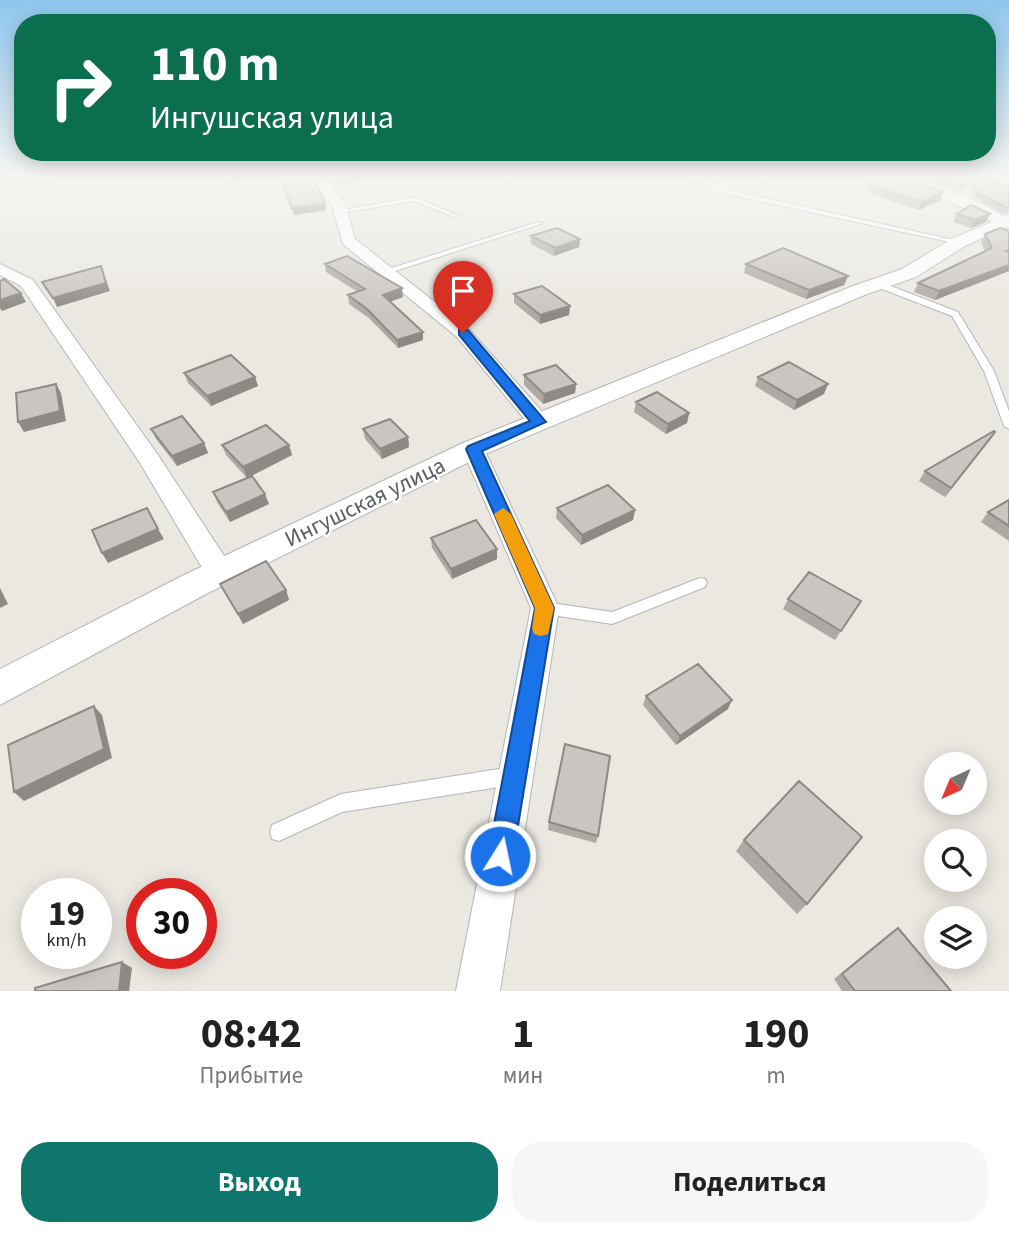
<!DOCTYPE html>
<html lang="ru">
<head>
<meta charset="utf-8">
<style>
	:root { --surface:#fff; --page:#f6f6f6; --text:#222; --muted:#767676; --accent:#0f766e }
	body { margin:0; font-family:"Source Sans 3",sans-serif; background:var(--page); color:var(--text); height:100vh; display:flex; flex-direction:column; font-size:26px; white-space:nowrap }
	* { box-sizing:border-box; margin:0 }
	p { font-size:23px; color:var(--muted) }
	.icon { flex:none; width:38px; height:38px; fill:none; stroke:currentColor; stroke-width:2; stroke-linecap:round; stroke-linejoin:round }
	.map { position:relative; height:991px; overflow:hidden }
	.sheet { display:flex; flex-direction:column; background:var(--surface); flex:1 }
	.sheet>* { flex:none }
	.banner { position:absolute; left:14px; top:14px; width:982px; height:147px; border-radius:28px; box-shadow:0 4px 18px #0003; background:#0b6e4f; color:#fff; overflow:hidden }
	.needle { width:46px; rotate:224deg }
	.fabs { position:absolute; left:924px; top:752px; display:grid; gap:14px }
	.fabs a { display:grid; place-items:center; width:63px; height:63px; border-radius:50%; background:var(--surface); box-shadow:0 4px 18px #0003; font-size:35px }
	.speed { position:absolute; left:21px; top:878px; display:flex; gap:14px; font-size:35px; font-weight:700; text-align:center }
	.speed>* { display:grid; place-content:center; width:91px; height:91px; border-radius:50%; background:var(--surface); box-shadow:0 4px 18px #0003; line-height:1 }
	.speed small { font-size:18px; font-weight:400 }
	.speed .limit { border:10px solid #d22; background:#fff; color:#111 }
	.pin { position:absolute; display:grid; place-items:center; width:60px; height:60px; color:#fff; margin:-72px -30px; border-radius:50% 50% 50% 0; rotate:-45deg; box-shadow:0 0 7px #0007 }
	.pin .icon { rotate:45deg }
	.me { position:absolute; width:77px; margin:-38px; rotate:10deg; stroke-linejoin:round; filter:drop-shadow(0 0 5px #0008) }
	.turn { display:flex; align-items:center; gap:24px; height:147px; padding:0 21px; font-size:32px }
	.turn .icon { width:91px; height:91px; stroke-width:2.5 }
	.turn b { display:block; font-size:49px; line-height:60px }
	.eta { display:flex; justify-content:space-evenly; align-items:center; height:119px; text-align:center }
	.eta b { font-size:42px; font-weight:700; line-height:49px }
	.action { display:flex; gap:14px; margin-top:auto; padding:14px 21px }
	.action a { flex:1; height:80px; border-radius:28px; background:var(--accent); color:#fff; font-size:28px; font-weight:700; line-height:80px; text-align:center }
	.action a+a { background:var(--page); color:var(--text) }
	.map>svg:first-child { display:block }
</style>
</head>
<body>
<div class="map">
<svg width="1009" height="991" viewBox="0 0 1009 991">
	<rect width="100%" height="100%" fill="#ebe8e1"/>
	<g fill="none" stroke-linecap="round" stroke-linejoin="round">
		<defs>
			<path id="service" d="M 684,176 L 694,176 L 733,191 L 963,242 L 959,244 L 731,195 Z
				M 415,197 L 459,216 L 454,217 L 414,201 L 340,213 L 337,211 Z
				M 538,222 L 544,223 L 389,273 L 382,271 Z
				M 877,283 L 883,283 L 958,312 L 994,371 L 1009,411 L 1009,429 L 1004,426 L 984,371 L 952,316 L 877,287 Z
				M 700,578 L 705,579 L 707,583 L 705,587 L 612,624 L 545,614 L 540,612 L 538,608 L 540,604 L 545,602 L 612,612 Z
				M 511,767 L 517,770 L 520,776 L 517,782 L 511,785 L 342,812 L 279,841 L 272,839 L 270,832 L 272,825 L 341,794 Z"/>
			<path id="minor" d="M 312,176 L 325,176 L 346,206 L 355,239 L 469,329 L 547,417 L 550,422 L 547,427 L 531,427 L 457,337 L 343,244 L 332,206 Z
				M 888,176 C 915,176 990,202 1009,221 L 1002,225 L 997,224 L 934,194 Z
				M 0,264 L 33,280 L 158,455 L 230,565 L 234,573 L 230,581 L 220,584 L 210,581 L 140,463 L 21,286 L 0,275 Z
				M 473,442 L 481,444 L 484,449 L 559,608 L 500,991 L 456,991 L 531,608 L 462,449 L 465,444 Z"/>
			<path id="tertiary" d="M 1009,215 L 1009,226 L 965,246 L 916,277 L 867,294 L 483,455 L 206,594 L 0,705 L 0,669 L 182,576 L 463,443 L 853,286 L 902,269 L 953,238 Z"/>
		</defs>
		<use href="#service" stroke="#b2b5b8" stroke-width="2"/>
		<use href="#minor" stroke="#b2b5b8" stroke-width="2"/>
		<use href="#tertiary" stroke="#b2b5b8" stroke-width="2"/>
		<use href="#service" fill="#fff" fill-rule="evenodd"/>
		<use href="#minor" fill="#fff" fill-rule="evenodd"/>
		<use href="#tertiary" fill="#fff" fill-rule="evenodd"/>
	</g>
	<path fill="#ada9a5" d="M 222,176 L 261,176 L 229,183 Z
		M 278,176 L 313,176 L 325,203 L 326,210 L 294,215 Z
		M 327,176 L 361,176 L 361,180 L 334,185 Z
		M 915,176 L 976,176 L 1009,186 L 1009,212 L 1004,214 L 976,198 L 968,185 L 957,191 L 914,177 Z
		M 869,185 L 940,200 L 919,210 L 866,192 Z
		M 957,214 L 986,222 L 971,228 L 953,222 Z
		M 985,234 L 1009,271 L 935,300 L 914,292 L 918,283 L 985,251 L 981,242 Z
		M 531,236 L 580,239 L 579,247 L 554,256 L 531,244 Z
		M 325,264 L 403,297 L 390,301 L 423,340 L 398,348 L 369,318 L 349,304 L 348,295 L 358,292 L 326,272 Z
		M 746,264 L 848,276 L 844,285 L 806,299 L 744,273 Z
		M 514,294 L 570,306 L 569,315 L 540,324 L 514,303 Z
		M 184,373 L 255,377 L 258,386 L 211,406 L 188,383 Z
		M 524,375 L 576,384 L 575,393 L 543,404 L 524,385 Z
		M 758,377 L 824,394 L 794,410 L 755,386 Z
		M 636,402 L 689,413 L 687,423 L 666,434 L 634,412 Z
		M 151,429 L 204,443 L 208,453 L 177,466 L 156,439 Z
		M 363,429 L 408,437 L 409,447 L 382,459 L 365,439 Z
		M 995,432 L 945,497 L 919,481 L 925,471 Z
		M 222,445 L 289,445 L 292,455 L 247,478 L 226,455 Z
		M 213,492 L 269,504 L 230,522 L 217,502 Z
		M 1009,500 L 1009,541 L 981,522 L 988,512 Z
		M 557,508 L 635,510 L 633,520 L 581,545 L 556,518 Z
		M 431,538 L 497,549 L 497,559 L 452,579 L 432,548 Z
		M 220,584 L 286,590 L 289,600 L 243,624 Z
		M 788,599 L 861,601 L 835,640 L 783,609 Z
		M 646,696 L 728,709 L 676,745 L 643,705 Z
		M 549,822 L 598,836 L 596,843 L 548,830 Z
		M 744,840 L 807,904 L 797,914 L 736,851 Z
		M 898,928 L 951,991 L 842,991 L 834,979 L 889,934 Z"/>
	<path fill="#8d8a86" d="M 227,176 L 261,176 L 229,183 Z
		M 343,176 L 361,176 L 361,180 L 334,185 L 333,178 Z
		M 971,180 L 968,185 L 957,191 L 960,185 Z
		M 943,192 L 940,200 L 919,210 L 922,202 Z
		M 325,203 L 326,210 L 294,215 L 292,208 Z
		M 990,214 L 986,222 L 971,228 L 975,220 Z
		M 580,239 L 579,247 L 554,256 L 555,248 Z
		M 1009,265 L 1009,271 L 935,300 L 939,291 Z
		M 101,266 L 110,291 L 57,307 L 53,298 Z
		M 848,276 L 844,285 L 806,299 L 809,290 Z
		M 402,288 L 403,297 L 385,304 L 383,295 Z
		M 21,293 L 26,302 L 2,311 L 0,308 L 0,300 Z
		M 570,306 L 569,315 L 540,324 L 540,315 Z
		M 423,332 L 423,340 L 398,348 L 397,340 Z
		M 255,377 L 258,386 L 211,406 L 207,396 Z
		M 56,384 L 61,393 L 66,421 L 24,432 L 18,422 Z
		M 576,384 L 575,393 L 543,404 L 544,394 Z
		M 828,384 L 824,394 L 794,410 L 797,400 Z
		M 689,413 L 687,423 L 666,434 L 668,424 Z
		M 995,432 L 989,441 L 945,497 L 951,488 Z
		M 408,437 L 409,447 L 382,459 L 380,449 Z
		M 204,443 L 208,453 L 177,466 L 172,456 Z
		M 289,445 L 292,455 L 247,478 L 243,467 Z
		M 265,494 L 269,504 L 230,522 L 226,512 Z
		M 635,510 L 633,520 L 581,545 L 582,535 Z
		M 158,529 L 164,539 L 108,563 L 102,553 Z
		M 497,549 L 497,559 L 452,579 L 451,569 Z
		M 0,588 L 8,604 L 0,608 Z
		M 286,590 L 289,600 L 243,624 L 238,614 Z
		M 732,700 L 728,709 L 676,745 L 680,736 Z
		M 94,706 L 102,715 L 112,758 L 24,801 L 14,792 Z
		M 122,962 L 132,968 L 129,991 L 119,991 Z"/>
	<path fill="#c9c5c0" stroke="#8d8a86" stroke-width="2" d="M 280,176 L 313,176 L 325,203 L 292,208 Z
		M 896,176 L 904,176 L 943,192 L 922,202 L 869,185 Z
		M 931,176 L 976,176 L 1009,186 L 1009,208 L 1007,208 L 978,193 L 971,180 L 960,185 Z
		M 971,205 L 990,214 L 975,220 L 957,214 Z
		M 557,228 L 580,239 L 555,248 L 531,236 Z
		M 1000,228 L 1009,231 L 1009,250 L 1006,251 L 1009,252 L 1009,265 L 939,291 L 918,283 L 992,248 L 985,234 Z
		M 783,248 L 848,276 L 809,290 L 746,264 Z
		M 347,256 L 402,288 L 383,295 L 423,332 L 397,340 L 367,309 L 348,295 L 365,289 L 325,264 Z
		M 101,266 L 106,283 L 53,298 L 42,282 Z
		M 4,279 L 21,293 L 0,300 L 0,281 Z
		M 542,286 L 570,306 L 540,315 L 514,294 Z
		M 231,355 L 255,377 L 207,396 L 184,373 Z
		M 789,362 L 828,384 L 797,400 L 758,377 Z
		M 556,365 L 576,384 L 544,394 L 524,375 Z
		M 56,384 L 60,411 L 18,422 L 16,393 Z
		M 657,392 L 689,413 L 668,424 L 636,402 Z
		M 182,416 L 204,443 L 172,456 L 151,429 Z
		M 390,419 L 408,437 L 380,449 L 363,429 Z
		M 266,425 L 289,445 L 243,467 L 222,445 Z
		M 994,431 L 995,432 L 951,488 L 925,471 Z
		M 252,476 L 265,494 L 226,512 L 213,492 Z
		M 608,485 L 635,510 L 582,535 L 557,508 Z
		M 1009,500 L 1009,526 L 988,512 Z
		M 147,508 L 158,529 L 102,553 L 92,530 Z
		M 476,520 L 497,549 L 451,569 L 431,538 Z
		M 266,561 L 286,590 L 238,614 L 220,584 Z
		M 809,572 L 861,601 L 841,631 L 788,599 Z
		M 698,664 L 732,700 L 680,736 L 646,696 Z
		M 94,706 L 104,749 L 14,792 L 8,745 Z
		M 565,744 L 610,756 L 598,836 L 549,822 Z
		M 799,781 L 862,837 L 807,904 L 744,840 Z
		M 898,928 L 951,991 L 855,991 L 842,974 Z
		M 122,962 L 119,991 L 35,991 L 35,988 Z"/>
	<linearGradient id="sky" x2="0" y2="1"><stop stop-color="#8dc6ee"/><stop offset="0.56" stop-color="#f6f5f2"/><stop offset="1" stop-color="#f6f5f2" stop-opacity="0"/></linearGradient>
	<rect width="1009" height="315" fill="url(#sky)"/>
	<path fill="#1a73e8" stroke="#114b97" stroke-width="2" d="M 459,330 L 468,330 L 546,422 L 482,451 L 554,608 L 513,856 L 509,865 L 500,869 L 492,865 L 488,856 L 535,608 L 466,449 L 468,446 L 530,421 L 459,335 Z"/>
	<path fill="#f59e0b" d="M 503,508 L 511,514 L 554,608 L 548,634 L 541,636 L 534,634 L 532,628 L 535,608 L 494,514 Z"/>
	<g text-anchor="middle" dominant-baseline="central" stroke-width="5" stroke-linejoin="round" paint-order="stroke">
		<g font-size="23" fill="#5a5e61" stroke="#fff">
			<text transform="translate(365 502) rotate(-26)">Ингушская улица</text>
		</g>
	</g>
</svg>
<div class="fabs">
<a><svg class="needle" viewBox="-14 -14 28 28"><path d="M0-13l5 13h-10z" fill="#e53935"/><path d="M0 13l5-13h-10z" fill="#767676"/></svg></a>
<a><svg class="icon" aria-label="search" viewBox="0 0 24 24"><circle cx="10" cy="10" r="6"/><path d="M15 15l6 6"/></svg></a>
<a><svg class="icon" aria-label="layers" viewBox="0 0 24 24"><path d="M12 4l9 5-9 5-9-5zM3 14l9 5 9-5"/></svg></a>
</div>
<div class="speed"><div>19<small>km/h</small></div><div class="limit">30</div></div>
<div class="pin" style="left:463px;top:333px;background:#d93025"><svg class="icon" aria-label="arrive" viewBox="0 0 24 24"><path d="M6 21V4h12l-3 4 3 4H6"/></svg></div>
<svg class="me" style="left:500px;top:856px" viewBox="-20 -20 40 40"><circle r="17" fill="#1a73e8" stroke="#fff" stroke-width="3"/><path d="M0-11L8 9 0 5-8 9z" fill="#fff"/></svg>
<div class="banner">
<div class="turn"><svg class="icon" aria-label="right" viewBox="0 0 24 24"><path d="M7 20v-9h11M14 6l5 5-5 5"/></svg><div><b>110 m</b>Ингушская улица</div></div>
</div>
</div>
<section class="sheet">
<div class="eta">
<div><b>08:42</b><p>Прибытие</p></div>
<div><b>1</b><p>мин</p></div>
<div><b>190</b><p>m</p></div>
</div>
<div class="action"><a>Выход</a><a>Поделиться</a></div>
</section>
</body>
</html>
